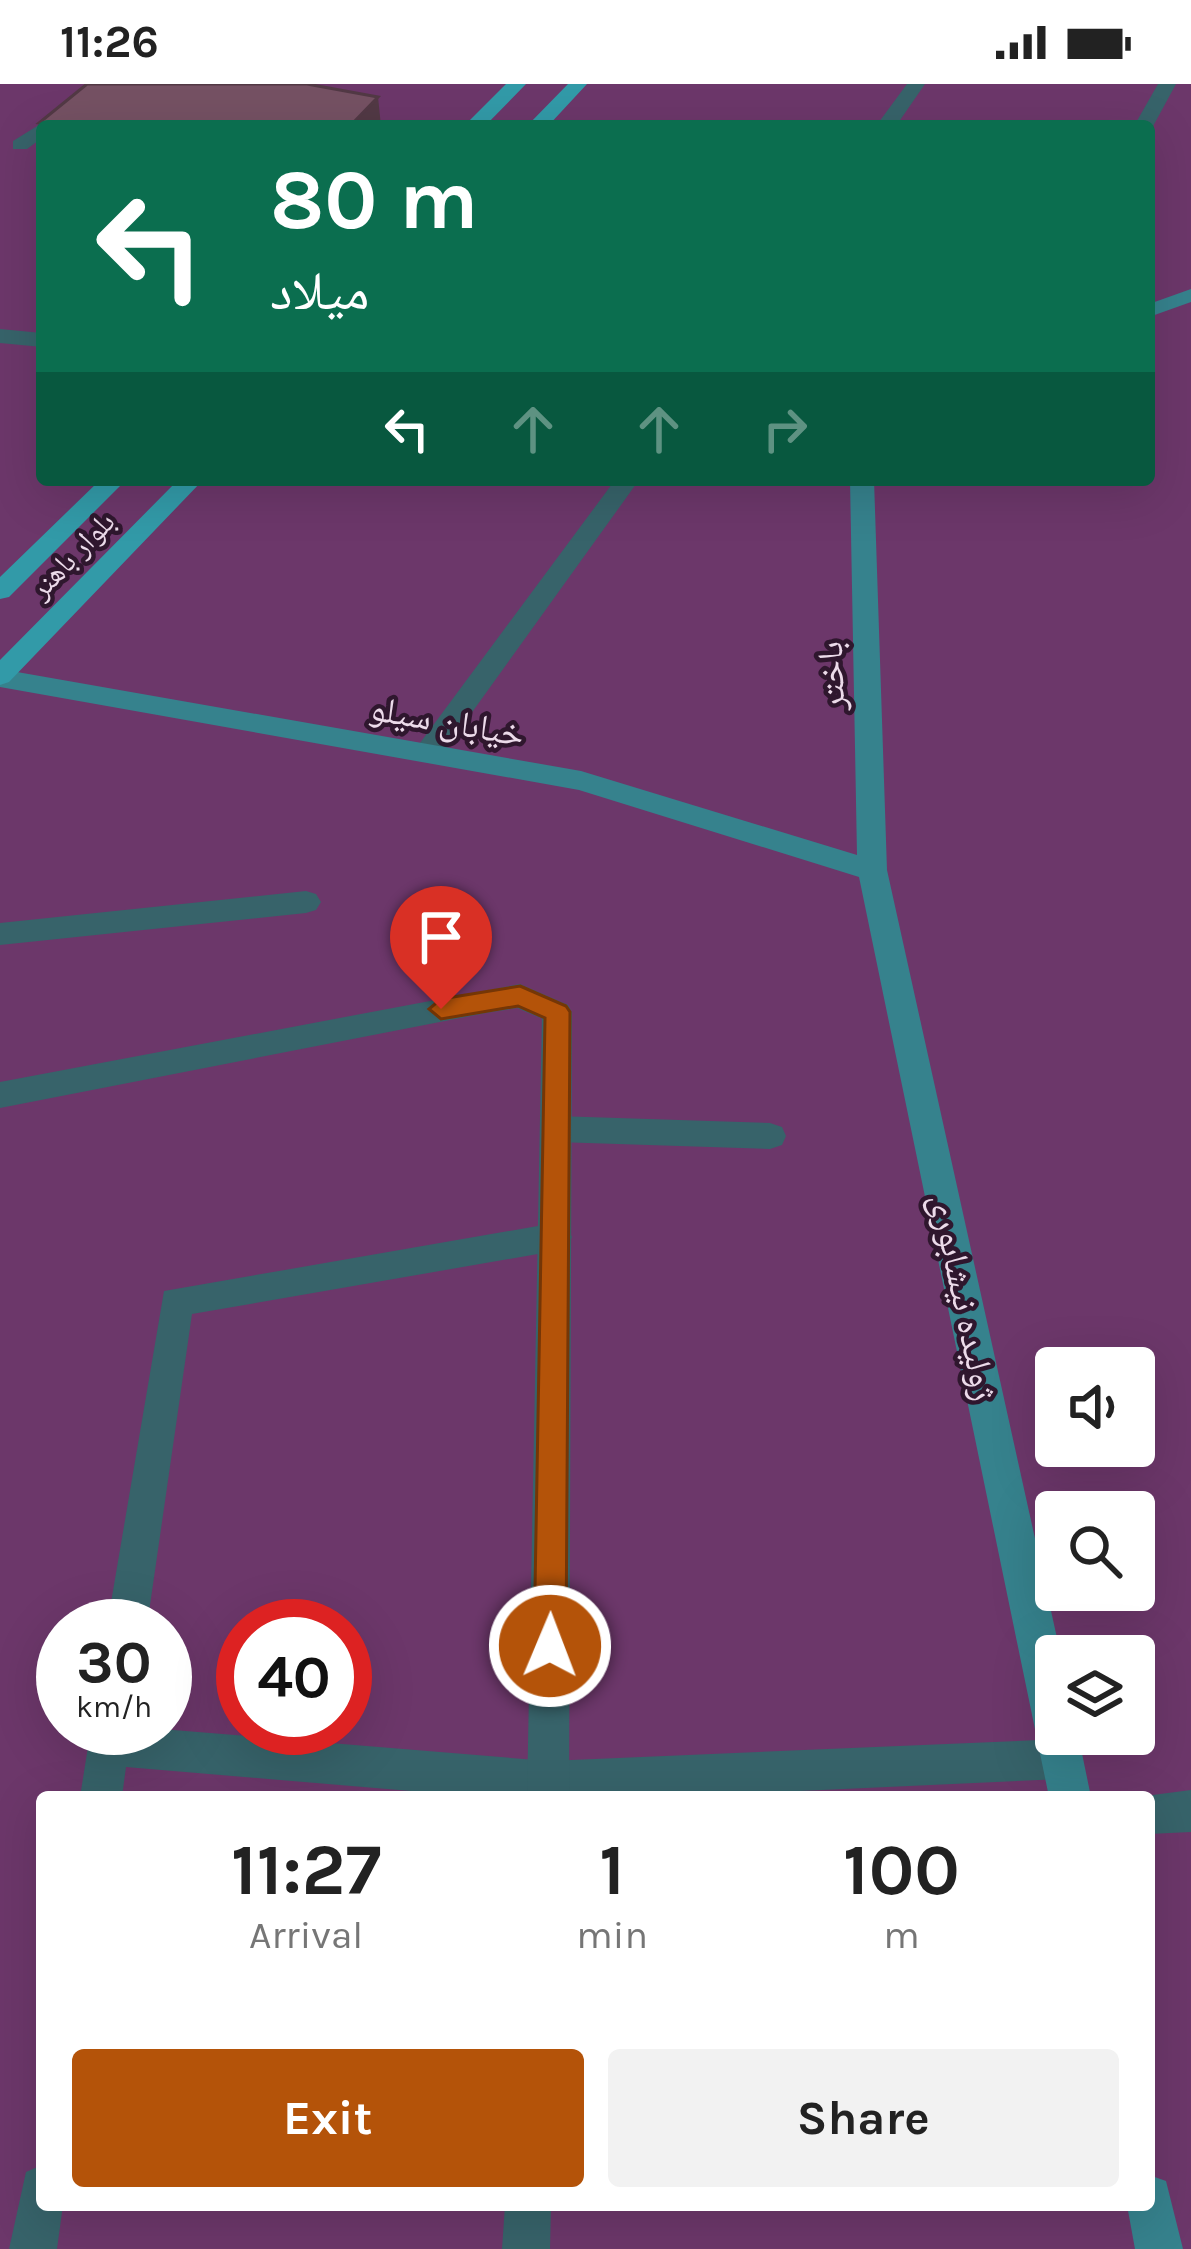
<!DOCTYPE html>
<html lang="en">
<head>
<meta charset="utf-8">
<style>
	:root { --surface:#fff; --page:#f2f2f2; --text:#222; --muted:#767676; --accent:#b45309 }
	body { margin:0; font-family:Karla,"Noto Naskh Arabic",sans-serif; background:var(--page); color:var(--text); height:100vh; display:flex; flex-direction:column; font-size:45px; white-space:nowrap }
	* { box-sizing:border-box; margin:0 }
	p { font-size:39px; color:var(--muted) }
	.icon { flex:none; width:66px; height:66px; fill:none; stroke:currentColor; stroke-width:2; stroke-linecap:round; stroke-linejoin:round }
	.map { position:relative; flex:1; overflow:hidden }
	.side { position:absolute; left:36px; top:1707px; width:1119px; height:420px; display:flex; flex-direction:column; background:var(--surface); border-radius:12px; box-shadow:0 12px 48px #0002 }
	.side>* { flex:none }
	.banner { position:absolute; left:36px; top:36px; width:1119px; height:366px; border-radius:12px; box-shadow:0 12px 48px #0002; background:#0b6e4f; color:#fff; overflow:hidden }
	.buttons { position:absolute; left:1035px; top:1263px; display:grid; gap:24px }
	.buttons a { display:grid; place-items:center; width:120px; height:120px; border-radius:12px; background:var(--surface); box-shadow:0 12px 48px #0002; font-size:60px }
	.speed { position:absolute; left:36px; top:1515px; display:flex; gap:24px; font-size:60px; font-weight:700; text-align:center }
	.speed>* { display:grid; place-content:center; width:156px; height:156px; border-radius:50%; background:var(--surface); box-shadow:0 12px 48px #0002; line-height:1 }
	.speed small { font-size:30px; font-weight:400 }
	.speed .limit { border:18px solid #d22; background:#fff; color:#111 }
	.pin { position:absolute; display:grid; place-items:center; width:102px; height:102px; color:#fff; margin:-123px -51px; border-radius:50% 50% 50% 0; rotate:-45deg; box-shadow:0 0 12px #0007 }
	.pin .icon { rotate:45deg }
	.me { position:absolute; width:132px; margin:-66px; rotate:1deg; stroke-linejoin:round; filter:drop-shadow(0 0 9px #0008) }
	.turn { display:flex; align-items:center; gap:42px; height:252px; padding:0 36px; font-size:54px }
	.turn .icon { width:156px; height:156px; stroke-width:2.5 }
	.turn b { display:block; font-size:84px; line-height:102px }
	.lanes { display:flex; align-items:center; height:114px; padding:0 36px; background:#0003; justify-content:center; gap:60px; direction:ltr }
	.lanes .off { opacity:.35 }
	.eta { display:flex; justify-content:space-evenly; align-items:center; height:204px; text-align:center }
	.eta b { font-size:72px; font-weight:700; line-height:84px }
	.primary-button { display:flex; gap:24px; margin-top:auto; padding:24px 36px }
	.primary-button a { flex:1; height:138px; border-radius:12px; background:var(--accent); color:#fff; font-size:48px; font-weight:700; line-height:138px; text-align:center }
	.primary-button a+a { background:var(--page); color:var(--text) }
	.status { display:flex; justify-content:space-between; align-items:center; height:84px; padding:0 60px; background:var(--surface); direction:ltr }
	.status svg { height:33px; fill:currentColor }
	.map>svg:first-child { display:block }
</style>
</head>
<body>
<div class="status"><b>11:26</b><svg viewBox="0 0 49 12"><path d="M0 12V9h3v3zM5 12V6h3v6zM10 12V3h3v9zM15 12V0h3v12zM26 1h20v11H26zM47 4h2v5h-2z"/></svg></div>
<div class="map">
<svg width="1191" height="2165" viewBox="0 0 1191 2165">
	<rect width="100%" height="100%" fill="#3a2039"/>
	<path fill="#6c376a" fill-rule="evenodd" d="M 0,0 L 1191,0 L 1191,2165 L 0,2165 ZM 42,42 L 1149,42 L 1149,396 L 42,396 ZM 1056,1284 L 1134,1284 L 1134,1362 L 1056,1362 ZM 1056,1428 L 1134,1428 L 1134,1506 L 1056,1506 ZM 63,1542 L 165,1542 L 165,1644 L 63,1644 ZM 243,1542 L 345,1542 L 345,1644 L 243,1644 ZM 1056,1572 L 1134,1572 L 1134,1650 L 1056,1650 ZM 42,1713 L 1149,1713 L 1149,2121 L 42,2121 Z"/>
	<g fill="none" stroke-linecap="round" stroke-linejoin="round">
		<path fill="#37636a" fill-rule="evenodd" d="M 907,0 L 925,0 L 896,42 L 876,42 Z
			M 1158,0 L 1176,0 L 1151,46 L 1134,42 Z
			M 42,39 L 50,42 L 42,42 L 42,54 L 27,65 L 13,65 L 13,57 Z
			M 0,245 L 42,249 L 42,263 L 0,259 Z
			M 615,396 L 639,396 L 437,677 L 417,677 L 413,670 L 417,663 Z
			M 306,807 L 316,810 L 321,818 L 316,826 L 306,829 L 0,861 L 0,839 Z
			M 520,900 L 568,921 L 572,929 L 568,937 L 557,941 L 517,924 L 486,929 L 0,1024 L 0,998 Z
			M 556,1032 L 770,1039 L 782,1043 L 786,1052 L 782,1061 L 770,1065 L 556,1058 L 545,1054 L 540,1045 L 545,1036 Z
			M 555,1139 L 567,1143 L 572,1153 L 567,1163 L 555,1167 L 192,1230 L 147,1542 L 107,1542 L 164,1207 Z
			M 91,1644 L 149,1644 L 548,1677 L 1062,1655 L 1076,1661 L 1082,1675 L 1076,1689 L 1062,1695 L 672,1713 L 482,1713 L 126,1683 L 122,1713 L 80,1713 Z
			M 1191,1706 L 1191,1748 L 1149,1750 L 1149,1713 L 1137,1713 Z
			M 42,2081 L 42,2121 L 63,2121 L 57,2165 L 9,2165 L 26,2088 Z"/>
		<path fill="#37636a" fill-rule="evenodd" d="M 557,917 L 568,921 L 572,929 L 569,1713 L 527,1713 L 542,929 L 546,921 Z
			M 505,2121 L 551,2121 L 550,2165 L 502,2165 Z"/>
		<path fill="#36828d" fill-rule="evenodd" d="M 1191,205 L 1191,218 L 1149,233 L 1149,220 Z
			M 850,396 L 874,396 L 887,786 L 1061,1572 L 1056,1572 L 1056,1650 L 1078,1650 L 1091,1713 L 1049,1713 L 859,793 L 579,706 L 0,603 L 0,585 L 581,687 L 857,771 Z
			M 1149,2091 L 1166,2097 L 1183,2165 L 1135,2165 L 1127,2121 L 1149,2121 Z"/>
		<path fill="#329aa8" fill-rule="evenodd" d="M 506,0 L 526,0 L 485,42 L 464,42 Z
			M 568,0 L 587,0 L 548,42 L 527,42 Z
			M 100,396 L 126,396 L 9,513 L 0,515 L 0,493 Z
			M 178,396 L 203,396 L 9,598 L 0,601 L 0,576 Z"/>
	</g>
	<path fill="#523945" d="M 378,13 L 381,42 L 350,42 Z"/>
	<path fill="#755163" stroke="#523945" stroke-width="3" d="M 87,0 L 307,0 L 378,13 L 350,42 L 63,42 L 39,39 Z"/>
	<path fill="#b45309" stroke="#753606" stroke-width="3" d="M 520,902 L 566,922 L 570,928 L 566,1562 L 561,1573 L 550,1577 L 538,1573 L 534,1562 L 545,934 L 518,922 L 441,935 L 429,925 L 441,915 Z"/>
	<g text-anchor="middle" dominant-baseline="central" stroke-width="9" stroke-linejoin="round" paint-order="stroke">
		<g font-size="30" fill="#ecdbea" stroke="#2f172e">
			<text transform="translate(72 471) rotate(-46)">بلوار باهنر</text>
		</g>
		<g font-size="36" fill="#ecdbea" stroke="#2f172e">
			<text transform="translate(831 592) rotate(-92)">باختر</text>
			<text transform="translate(447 637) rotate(10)">خیابان سیلو</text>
			<text transform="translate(964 1213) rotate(78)">ژولیده نیشابوری</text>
		</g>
	</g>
</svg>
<div class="buttons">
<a><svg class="icon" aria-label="sound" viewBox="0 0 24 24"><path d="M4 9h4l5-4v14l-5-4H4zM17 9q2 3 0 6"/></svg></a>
<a><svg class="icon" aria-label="search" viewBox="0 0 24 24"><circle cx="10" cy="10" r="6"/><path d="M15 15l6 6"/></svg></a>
<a><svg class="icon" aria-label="layers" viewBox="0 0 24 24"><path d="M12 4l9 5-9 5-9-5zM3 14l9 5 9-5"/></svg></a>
</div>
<div class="speed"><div>30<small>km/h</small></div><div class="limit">40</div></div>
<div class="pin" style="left:441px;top:925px;background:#d93025"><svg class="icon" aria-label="arrive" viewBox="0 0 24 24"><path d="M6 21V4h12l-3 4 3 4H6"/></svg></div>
<svg class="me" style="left:550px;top:1562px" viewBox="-20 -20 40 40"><circle r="17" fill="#b45309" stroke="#fff" stroke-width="3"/><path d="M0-11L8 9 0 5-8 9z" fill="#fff"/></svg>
<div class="banner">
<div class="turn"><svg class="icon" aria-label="left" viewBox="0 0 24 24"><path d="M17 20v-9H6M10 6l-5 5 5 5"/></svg><div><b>80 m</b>میلاد</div></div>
<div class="lanes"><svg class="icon" aria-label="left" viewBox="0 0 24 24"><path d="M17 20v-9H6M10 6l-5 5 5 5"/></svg><svg class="icon off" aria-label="ahead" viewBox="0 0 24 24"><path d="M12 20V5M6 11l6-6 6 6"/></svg><svg class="icon off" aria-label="ahead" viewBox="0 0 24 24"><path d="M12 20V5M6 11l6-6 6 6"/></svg><svg class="icon off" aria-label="right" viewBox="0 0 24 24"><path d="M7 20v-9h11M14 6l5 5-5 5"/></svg></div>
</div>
<section class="side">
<div class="eta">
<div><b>11:27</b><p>Arrival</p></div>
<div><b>1</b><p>min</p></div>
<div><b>100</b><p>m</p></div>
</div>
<div class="primary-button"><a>Exit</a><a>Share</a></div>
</section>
</div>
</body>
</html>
